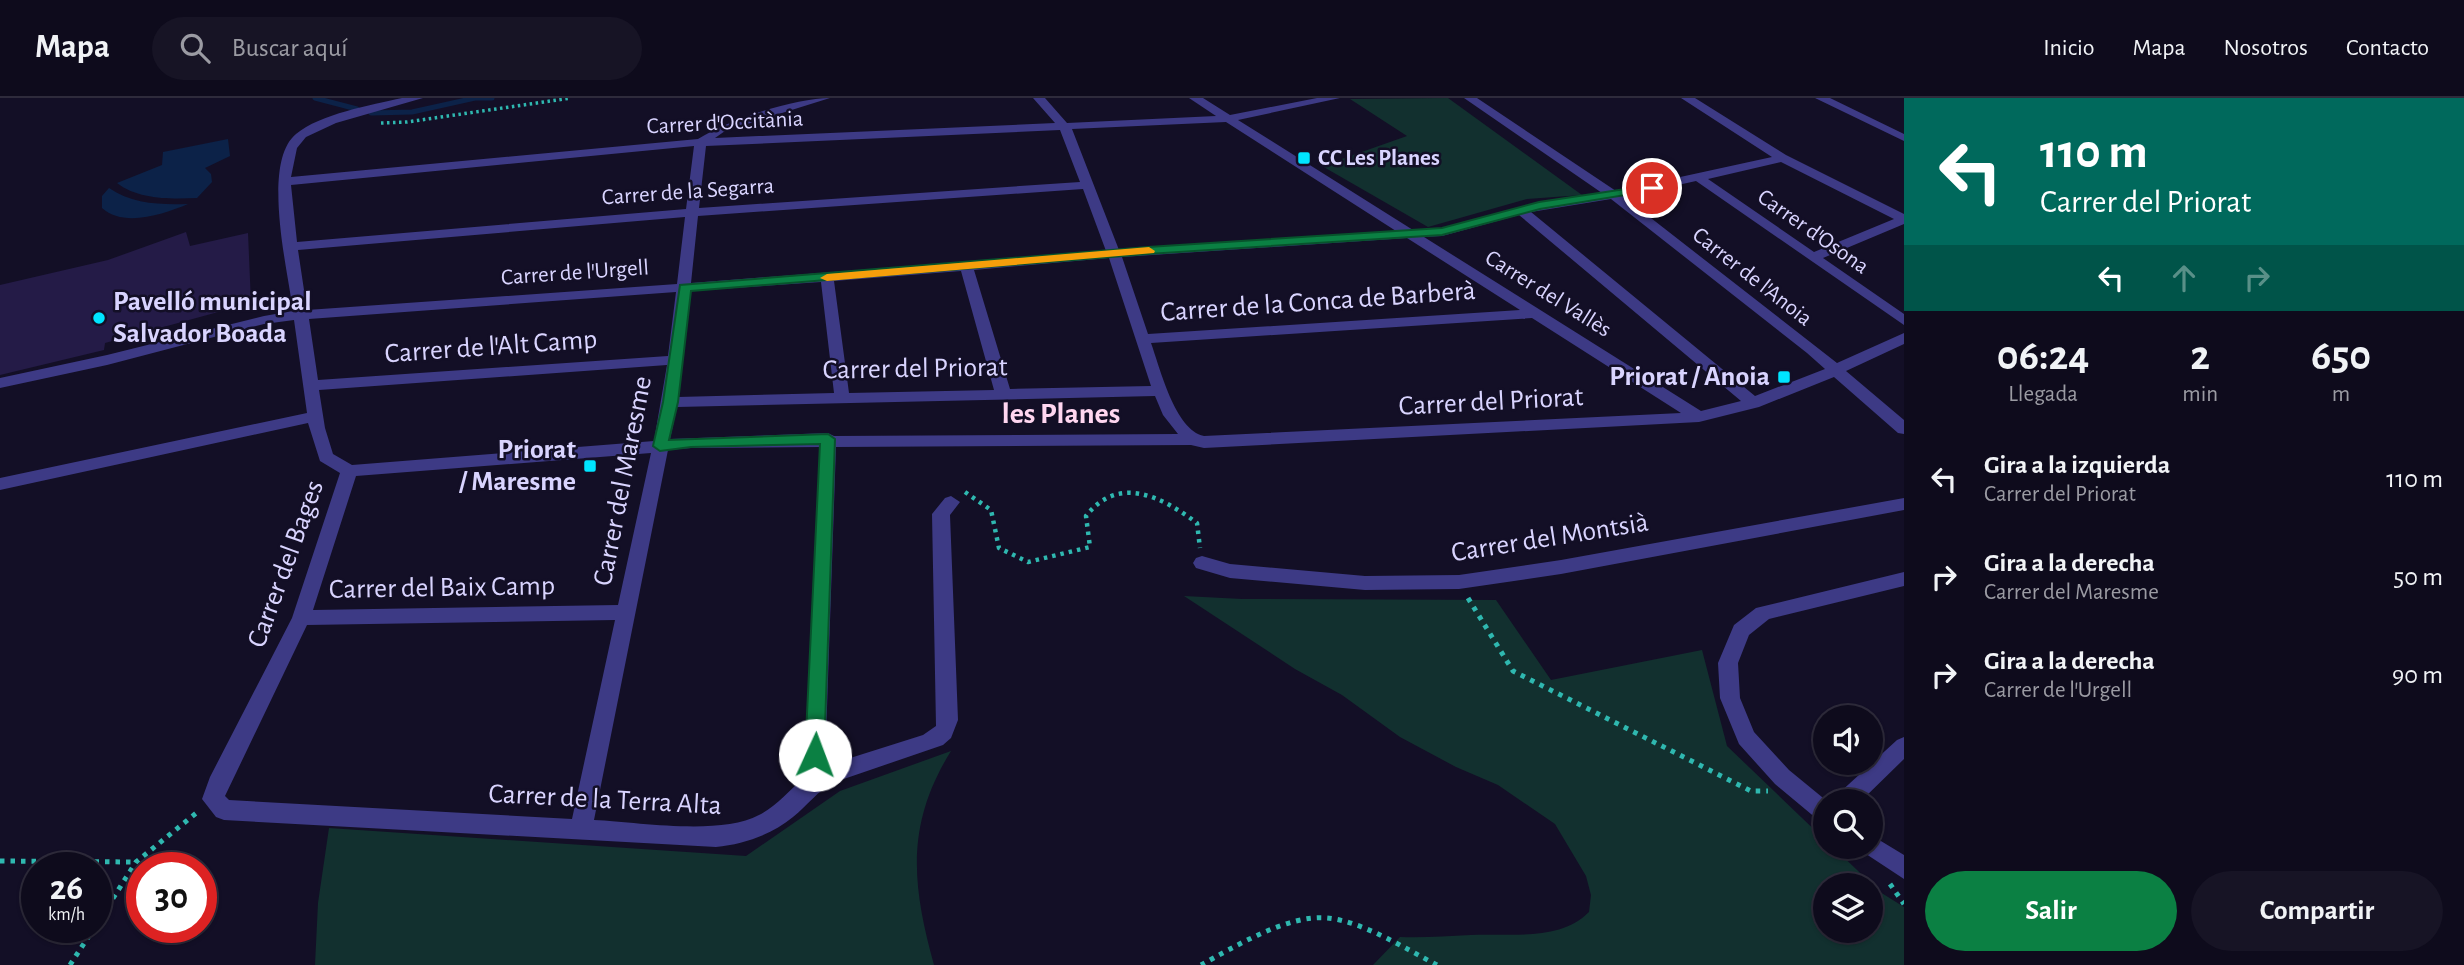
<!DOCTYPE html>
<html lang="es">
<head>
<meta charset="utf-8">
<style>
	:root { --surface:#0e0b1c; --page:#171425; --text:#f1f3f6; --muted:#9b9ba3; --line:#2e2b3b; --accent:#0b8043 }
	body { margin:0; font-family:"Alegreya Sans",sans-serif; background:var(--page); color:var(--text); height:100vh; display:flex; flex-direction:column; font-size:26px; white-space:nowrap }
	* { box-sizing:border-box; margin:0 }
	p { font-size:23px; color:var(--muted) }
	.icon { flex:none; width:38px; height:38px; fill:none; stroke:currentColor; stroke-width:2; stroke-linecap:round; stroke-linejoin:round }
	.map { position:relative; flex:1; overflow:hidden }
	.details { display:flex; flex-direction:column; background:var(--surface); width:560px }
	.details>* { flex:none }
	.banner { background:#00695c; color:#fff; overflow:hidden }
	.fabs { position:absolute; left:1813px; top:607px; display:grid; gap:14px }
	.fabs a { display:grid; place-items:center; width:70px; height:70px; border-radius:50%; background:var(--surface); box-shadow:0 2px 5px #0004,0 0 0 2px var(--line); font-size:35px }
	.speed { position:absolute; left:21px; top:754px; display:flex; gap:14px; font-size:35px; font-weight:700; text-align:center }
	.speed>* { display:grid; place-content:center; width:91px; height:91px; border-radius:50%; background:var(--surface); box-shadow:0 2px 5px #0004,0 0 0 2px var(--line); line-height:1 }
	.speed small { font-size:18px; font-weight:400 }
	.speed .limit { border:10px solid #d22; background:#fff; color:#111 }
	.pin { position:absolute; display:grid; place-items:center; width:60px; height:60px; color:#fff; margin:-30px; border:4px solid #fff; border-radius:50%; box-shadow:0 2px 7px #0007 }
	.me { position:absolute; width:77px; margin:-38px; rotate:2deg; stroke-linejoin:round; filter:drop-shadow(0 0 5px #0008) }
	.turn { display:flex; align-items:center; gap:24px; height:147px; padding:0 21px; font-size:32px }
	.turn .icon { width:91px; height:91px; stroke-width:2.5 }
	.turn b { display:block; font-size:49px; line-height:60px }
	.lanes { display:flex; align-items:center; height:66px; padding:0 21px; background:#0003; justify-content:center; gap:35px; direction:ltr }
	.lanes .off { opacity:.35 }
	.eta { display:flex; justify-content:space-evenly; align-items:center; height:119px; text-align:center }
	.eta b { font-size:42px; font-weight:600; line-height:49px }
	.primary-button { display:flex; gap:14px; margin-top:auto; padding:14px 21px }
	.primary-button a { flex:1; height:80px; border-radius:42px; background:var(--accent); color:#fff; font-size:28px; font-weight:600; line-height:80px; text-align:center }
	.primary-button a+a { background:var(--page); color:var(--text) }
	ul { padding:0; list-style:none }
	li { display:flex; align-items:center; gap:21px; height:98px; padding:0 21px }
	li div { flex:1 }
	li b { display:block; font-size:26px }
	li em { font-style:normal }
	header { display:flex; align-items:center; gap:42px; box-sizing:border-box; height:98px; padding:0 35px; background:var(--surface); border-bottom:2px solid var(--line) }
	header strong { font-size:33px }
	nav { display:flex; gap:38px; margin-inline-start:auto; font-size:24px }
	.search { width:490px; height:63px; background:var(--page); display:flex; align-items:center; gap:18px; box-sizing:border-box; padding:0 24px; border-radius:38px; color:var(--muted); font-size:26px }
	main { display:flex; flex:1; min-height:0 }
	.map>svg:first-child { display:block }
</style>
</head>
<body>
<header>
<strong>Mapa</strong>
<div class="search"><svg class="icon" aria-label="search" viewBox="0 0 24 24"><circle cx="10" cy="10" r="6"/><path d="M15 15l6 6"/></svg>Buscar aquí</div>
<nav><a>Inicio</a><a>Mapa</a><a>Nosotros</a><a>Contacto</a></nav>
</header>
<main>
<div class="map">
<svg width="1904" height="867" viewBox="0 0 1904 867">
	<rect width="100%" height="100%" fill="#130f26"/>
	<path fill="#12302f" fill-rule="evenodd" d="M 1448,0 L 1582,97 L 1527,101 L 1428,129 L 1322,68 L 1407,38 L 1350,1 Z
		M 1184,498 L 1242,501 L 1496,502 L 1551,582 L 1702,552 L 1727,648 L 1825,742 L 1825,749 L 1833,749 L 1880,794 L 1904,809 L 1904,867 L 1373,867 L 1400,839 C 1424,840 1447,838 1471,837 C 1510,835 1559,844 1589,814 L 1591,797 L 1586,778 L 1555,726 L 1498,687 L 1456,669 L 1400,639 L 1342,597 L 1295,571 ZM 1825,788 L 1871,788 L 1871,833 L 1825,833 Z
		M 951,653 C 905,727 912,787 934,867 L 315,867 L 318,805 L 329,730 L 746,758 L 840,693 Z"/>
	<path fill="#0c2248" d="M 228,41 L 230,58 L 205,70 L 211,76 L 212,84 L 197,100 C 171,101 139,102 117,85 L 162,67 L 163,54 Z
		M 109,90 C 132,106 161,107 188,106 C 164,116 124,130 102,110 L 102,98 Z"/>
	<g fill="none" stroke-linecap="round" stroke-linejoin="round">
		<path stroke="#0c2248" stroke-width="5" d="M 315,0 L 357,11
			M 475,0 L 492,0
			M 371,15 L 412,14 L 475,0"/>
	</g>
	<path fill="#241b47" d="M 186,134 L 190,148 L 248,135 L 251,205 L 105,245 L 104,252 L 0,277 L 0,187 L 108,162 Z"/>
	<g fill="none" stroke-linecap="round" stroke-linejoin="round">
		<path stroke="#2fb8b0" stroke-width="3.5" stroke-dasharray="2.5 3.5" stroke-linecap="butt" d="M 381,25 L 407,24 L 571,0"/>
		<path stroke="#2fb8b0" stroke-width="4.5" stroke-dasharray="3.5 5" stroke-linecap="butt" d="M 965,394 L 991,412 L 999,450 L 1028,464 L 1090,449 L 1086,418 C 1119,376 1162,399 1197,425 L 1200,450"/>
		<path stroke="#2fb8b0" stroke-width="5" stroke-dasharray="4.5 6" stroke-linecap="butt" d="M 1468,500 L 1513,573 L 1751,693 L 1768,693
			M 0,763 L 136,764
			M 1890,786 L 1904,806
			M 96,827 L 136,764 L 200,712
			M 70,867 L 94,830
			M 1201,867 C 1234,849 1288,816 1327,820 C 1362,823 1406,851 1437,867"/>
		<path fill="#3d3a85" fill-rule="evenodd" d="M 402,0 L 423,0 L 336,25 L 306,39 L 297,50 L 291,79 L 698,41 C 727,22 795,0 830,0 L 725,33 L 715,40 L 1055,25 L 1033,0 L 1045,0 L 1067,25 L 1216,18 L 1189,0 L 1203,0 L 1230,17 L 1317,0 L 1340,0 L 1238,22 L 1413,132 L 1442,130 L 1539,104 L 1602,95 L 1464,0 L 1477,0 L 1616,93 L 1772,59 L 1681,0 L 1695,0 L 1786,57 L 1904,116 L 1904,126 L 1823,160 L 1904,216 L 1904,227 L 1696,83 L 1624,99 L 1837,265 L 1904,235 L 1904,246 L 1846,273 L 1904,322 L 1904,336 L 1898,335 L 1834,279 L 1759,309 L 1699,324 L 1204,350 L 1191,347 L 836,349 L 825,668 L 923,637 L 936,628 L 932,416 L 945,400 L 951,398 L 960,404 L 950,417 L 958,622 L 951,640 L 943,647 L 835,684 C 817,693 808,707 793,719 C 771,737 744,746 716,749 L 224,722 L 216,719 L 202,701 L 210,679 L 292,520 L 340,375 L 320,363 L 308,325 L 0,392 L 0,380 L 307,315 L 294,222 L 264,226 L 107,267 L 0,290 L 0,280 L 107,257 L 264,218 L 293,213 C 288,173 261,65 296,36 C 320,16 371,7 402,0 ZM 1226,24 L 1396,133 L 1119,152 L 1072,31 ZM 1060,32 L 1080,84 L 699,110 L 706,48 ZM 694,48 L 686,111 L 297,144 L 291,87 ZM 1781,64 L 1894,121 L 1814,154 L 1708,81 ZM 1083,91 L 1106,153 L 691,185 L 698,118 ZM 1611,101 L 1807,255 L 1825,271 L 1755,298 L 1531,114 ZM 1519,117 L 1741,303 L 1701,313 L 1424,139 L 1442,138 ZM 685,119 L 677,186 L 307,212 L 298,152 ZM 1407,140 L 1520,212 L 1148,236 L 1122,159 ZM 1109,160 L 1151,288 L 1010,291 L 974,172 ZM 961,173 L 994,292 L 849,295 L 834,183 ZM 821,184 L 834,295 L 678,299 L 690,193 ZM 676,194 L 668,258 L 318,282 L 309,221 ZM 1532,220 L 1681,315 L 1204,338 C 1175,332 1160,270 1151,245 ZM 667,267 L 654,343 L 352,367 L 333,356 L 325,330 L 319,292 ZM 1155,298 L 1163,317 L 1178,336 L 834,338 L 828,335 L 670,341 L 677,309 ZM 820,349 L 804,680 C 788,693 777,708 759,717 C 720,738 638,724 594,722 L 668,352 L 691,350 ZM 651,355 L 618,507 L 313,512 L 356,378 ZM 615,522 L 572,721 L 229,702 L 225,698 L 307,527 Z
			M 1815,0 L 1830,0 L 1904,36 L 1904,43 Z
			M 1904,400 L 1904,412 L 1561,476 L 1459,491 L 1365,492 L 1230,480 L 1196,470 L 1193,465 L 1196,460 L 1202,458 L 1230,466 L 1365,478 L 1459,477 L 1561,462 Z
			M 1904,474 L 1904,488 L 1769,521 L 1749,537 L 1738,565 L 1740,600 L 1754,634 L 1789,672 L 1828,704 L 1825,704 L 1825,724 L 1817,721 L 1775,686 L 1739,646 L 1720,600 L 1718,565 L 1734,527 L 1756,510 Z
			M 1904,639 L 1904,661 L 1860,704 L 1834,704 L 1837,697 L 1897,642 Z
			M 1871,737 L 1904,757 L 1904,781 L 1863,754 L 1861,749 L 1871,749 Z"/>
	</g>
	<path fill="#0b8043" stroke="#07532c" stroke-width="2" d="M 1652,87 L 1656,88 L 1656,92 L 1540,111 L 1442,137 L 1148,156 L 691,193 L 678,304 L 669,342 L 828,336 L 835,341 L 824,657 L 822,663 L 815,666 L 808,663 L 805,657 L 820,346 L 691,349 L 660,353 L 653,348 L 663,304 L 680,187 L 1148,149 L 1442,130 L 1539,104 Z"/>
	<path fill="#f59e0b" d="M 1149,149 L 1155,153 L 1154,155 L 827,183 L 820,180 L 827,176 Z"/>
	<g fill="#00e5ff" stroke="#130f26" stroke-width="2.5">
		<rect x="1297" y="53" width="14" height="14" rx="3.5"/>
		<circle cx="99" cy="220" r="7"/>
		<rect x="1777" y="272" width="14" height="14" rx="3.5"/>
		<rect x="583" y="361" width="14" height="14" rx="3.5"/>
	</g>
	<g text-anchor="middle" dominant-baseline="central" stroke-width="5" stroke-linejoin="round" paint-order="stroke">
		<g font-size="23" fill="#d9d4ff" stroke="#130f26">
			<text transform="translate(725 25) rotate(-3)">Carrer d'Occitània</text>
			<text transform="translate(688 94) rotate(-4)">Carrer de la Segarra</text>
			<text transform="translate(1813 134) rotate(35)">Carrer d'Osona</text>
			<text transform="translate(575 175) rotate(-4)">Carrer de l'Urgell</text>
			<text transform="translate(1752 179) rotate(38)">Carrer de l'Anoia</text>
			<text transform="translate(1548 196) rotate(32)">Carrer del Vallès</text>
		</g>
		<g font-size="23" font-weight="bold" fill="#d9d4ff" stroke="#130f26" text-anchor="start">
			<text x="1318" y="60">CC Les Planes</text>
		</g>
		<g font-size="28" font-weight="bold" fill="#d9d4ff" stroke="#130f26" text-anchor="end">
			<text x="113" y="204" text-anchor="start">Pavelló municipal<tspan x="113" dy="32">Salvador Boada</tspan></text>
			<text x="1770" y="279">Priorat / Anoia</text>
			<text x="576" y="352">Priorat<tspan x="576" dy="32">/ Maresme</tspan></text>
		</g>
		<g font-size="28" fill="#d9d4ff" stroke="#130f26">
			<text transform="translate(1318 204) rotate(-4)">Carrer de la Conca de Barberà</text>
			<text transform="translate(491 249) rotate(-4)">Carrer de l'Alt Camp</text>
			<text transform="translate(915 271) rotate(-1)">Carrer del Priorat</text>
			<text transform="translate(1491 304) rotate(-3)">Carrer del Priorat</text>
			<text transform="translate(623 383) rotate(-79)">Carrer del Maresme</text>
			<text transform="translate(1550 440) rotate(-9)">Carrer del Montsià</text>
			<text transform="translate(286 466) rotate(-70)">Carrer del Bages</text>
			<text transform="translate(442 490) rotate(-1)">Carrer del Baix Camp</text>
			<text transform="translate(605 702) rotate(3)">Carrer de la Terra Alta</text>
		</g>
		<g font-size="30" font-weight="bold" fill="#ffd6f0" stroke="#130f26">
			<text x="1061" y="316">les Planes</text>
		</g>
	</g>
</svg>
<div class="fabs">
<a><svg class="icon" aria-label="sound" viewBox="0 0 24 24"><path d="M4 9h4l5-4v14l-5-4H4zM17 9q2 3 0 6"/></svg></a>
<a><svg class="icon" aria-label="search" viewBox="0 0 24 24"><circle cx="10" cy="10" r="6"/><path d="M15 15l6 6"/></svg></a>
<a><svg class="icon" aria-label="layers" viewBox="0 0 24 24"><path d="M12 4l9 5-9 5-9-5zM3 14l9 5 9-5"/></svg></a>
</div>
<div class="speed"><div>26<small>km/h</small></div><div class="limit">30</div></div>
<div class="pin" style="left:1652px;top:90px;background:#d93025"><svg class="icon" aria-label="arrive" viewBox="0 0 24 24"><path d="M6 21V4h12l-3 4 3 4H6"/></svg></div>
<svg class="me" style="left:815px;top:657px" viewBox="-20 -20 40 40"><circle r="19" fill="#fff"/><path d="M0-13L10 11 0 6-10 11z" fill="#0b8043"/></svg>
</div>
<section class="details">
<div class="banner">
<div class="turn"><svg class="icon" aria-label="left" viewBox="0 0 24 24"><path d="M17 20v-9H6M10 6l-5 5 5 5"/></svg><div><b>110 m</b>Carrer del Priorat</div></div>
<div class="lanes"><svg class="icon" aria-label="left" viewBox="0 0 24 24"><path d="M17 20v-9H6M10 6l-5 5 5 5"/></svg><svg class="icon off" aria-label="ahead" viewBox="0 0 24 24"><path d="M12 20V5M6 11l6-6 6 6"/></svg><svg class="icon off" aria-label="right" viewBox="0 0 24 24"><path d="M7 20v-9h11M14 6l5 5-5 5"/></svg></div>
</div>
<div class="eta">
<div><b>06:24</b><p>Llegada</p></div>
<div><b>2</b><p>min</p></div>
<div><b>650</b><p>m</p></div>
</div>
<ul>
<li><svg class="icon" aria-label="left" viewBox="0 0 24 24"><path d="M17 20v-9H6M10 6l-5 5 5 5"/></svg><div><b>Gira a la izquierda</b><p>Carrer del Priorat</p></div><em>110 m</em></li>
<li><svg class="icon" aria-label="right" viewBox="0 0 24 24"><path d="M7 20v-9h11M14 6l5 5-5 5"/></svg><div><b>Gira a la derecha</b><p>Carrer del Maresme</p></div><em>50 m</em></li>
<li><svg class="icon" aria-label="right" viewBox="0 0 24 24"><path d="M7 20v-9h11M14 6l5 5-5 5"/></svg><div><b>Gira a la derecha</b><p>Carrer de l'Urgell</p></div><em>90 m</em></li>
</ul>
<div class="primary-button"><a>Salir</a><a>Compartir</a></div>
</section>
</main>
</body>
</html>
